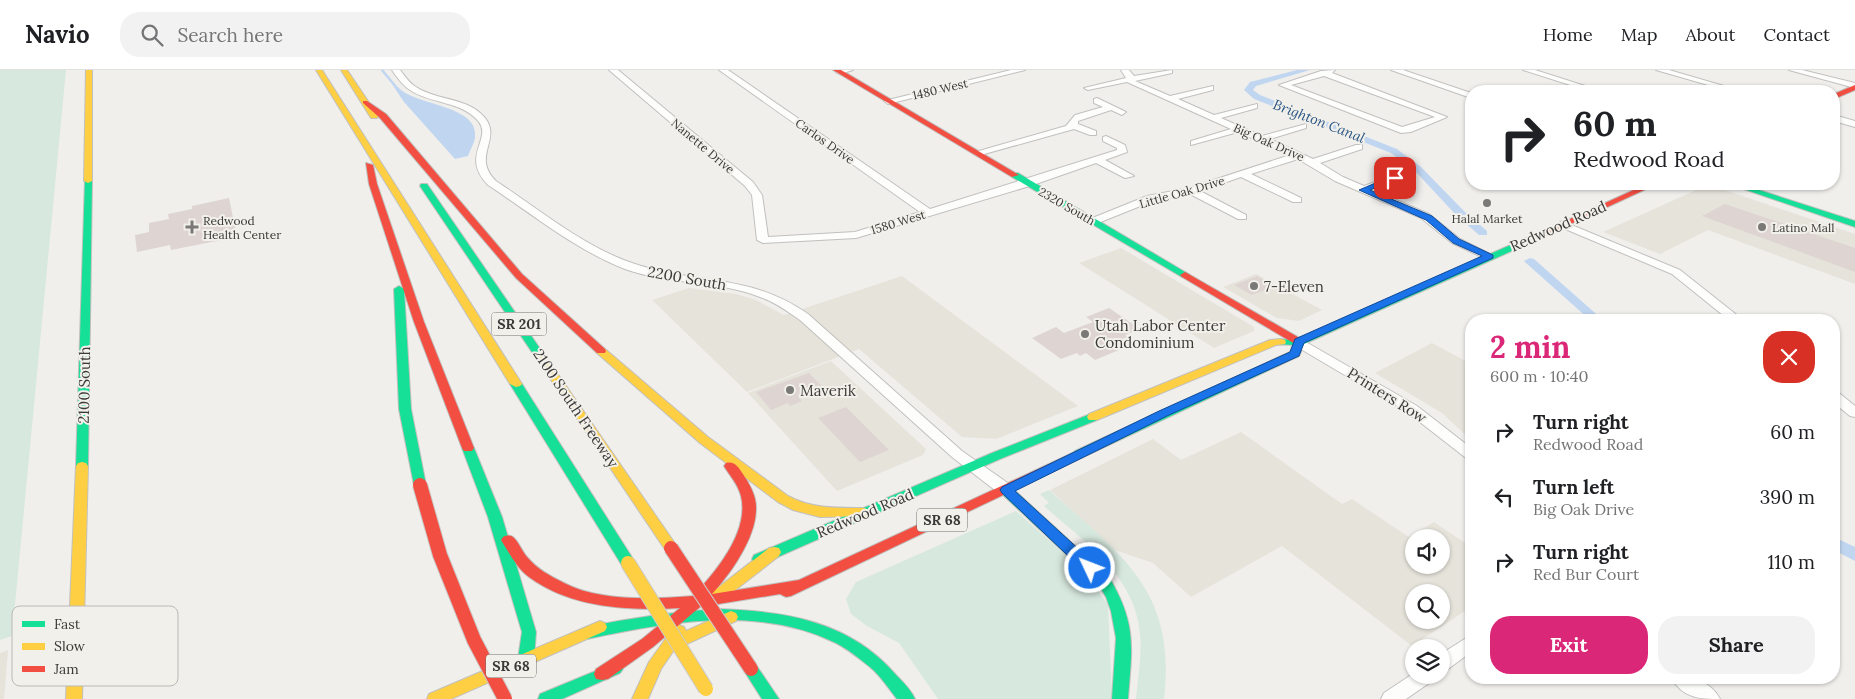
<!DOCTYPE html>
<html lang="en">
<head>
<meta charset="utf-8">
<style>
	:root { --surface:#fff; --page:#f2f2f2; --text:#202124; --muted:#757577; --line:#e0e0e0; --accent:#db2777 }
	body { margin:0; font-family:Lora,serif; background:var(--page); color:var(--text); height:100vh; display:flex; flex-direction:column; font-size:19px; white-space:nowrap }
	* { box-sizing:border-box; margin:0 }
	p { font-size:16px; color:var(--muted) }
	.icon { flex:none; width:28px; height:28px; fill:none; stroke:currentColor; stroke-width:2; stroke-linecap:round; stroke-linejoin:round }
	.map { position:relative; flex:1; overflow:hidden }
	.drawer { position:absolute; left:1465px; top:244px; width:375px; height:370px; display:flex; flex-direction:column; background:var(--surface); border-radius:20px; box-shadow:0 1px 4px #0004 }
	.drawer>* { flex:none }
	.hud { position:absolute; left:1465px; top:15px; width:375px; height:105px; border-radius:20px; box-shadow:0 1px 4px #0004; background:#fff; color:var(--text); overflow:hidden }
	.controls { position:absolute; left:1405px; top:459px; display:grid; gap:10px }
	.controls a { display:grid; place-items:center; width:45px; height:45px; border-radius:50%; background:var(--surface); box-shadow:0 1px 4px #0004; font-size:25px }
	.pin { position:absolute; display:grid; place-items:center; width:42px; height:42px; color:#fff; margin:-21px; border-radius:10px; box-shadow:0 2px 8px #0006 }
	.me { position:absolute; width:55px; margin:-28px; rotate:313deg; stroke-linejoin:round; filter:drop-shadow(0 0 4px #0008) }
	.turn { display:flex; align-items:center; gap:18px; height:105px; padding:0 25px; font-size:22px }
	.turn .icon { width:65px; height:65px; stroke-width:2.5 }
	.turn b { display:block; font-size:35px; line-height:42px }
	.round { display:grid; place-items:center; flex:none; width:52px; height:52px; border-radius:20px; background:var(--page) }
	.overview { display:flex; align-items:center; justify-content:space-between; height:85px; padding:0 25px }
	h1 { font-size:30px; font-weight:700; line-height:38px; color:var(--accent) }
	.button { display:flex; gap:10px; margin-top:auto; padding:10px 25px }
	.button a { flex:1; height:58px; border-radius:20px; background:var(--accent); color:#fff; font-size:20px; font-weight:700; line-height:58px; text-align:center }
	.button a+a { background:var(--page); color:var(--text) }
	ul { padding:0; list-style:none }
	li { display:flex; align-items:center; gap:15px; height:65px; padding:0 25px }
	li div { flex:1 }
	li b { display:block; font-size:19px }
	li em { font-style:normal }
	header { display:flex; align-items:center; gap:30px; box-sizing:border-box; height:70px; padding:0 25px; background:var(--surface); border-bottom:1px solid var(--line) }
	header strong { font-size:24px }
	nav { display:flex; gap:28px; margin-inline-start:auto; font-size:18px }
	.search { width:350px; height:45px; background:var(--page); display:flex; align-items:center; gap:12px; box-sizing:border-box; padding:0 18px; border-radius:20px; color:var(--muted); font-size:19px }
	.map>svg:first-child { display:block }
</style>
</head>
<body>
<header>
<strong>Navio</strong>
<div class="search"><svg class="icon" aria-label="search" viewBox="0 0 24 24"><circle cx="10" cy="10" r="6"/><path d="M15 15l6 6"/></svg>Search here</div>
<nav><a>Home</a><a>Map</a><a>About</a><a>Contact</a></nav>
</header>
<div class="map">
<svg width="1855" height="629" viewBox="0 0 1855 629">
	<rect width="100%" height="100%" fill="#f0efec"/>
	<path fill="#e5e3da" fill-rule="evenodd" d="M 1705,116 L 1719,118 L 1855,164 L 1855,214 L 1708,160 L 1660,184 L 1603,162 Z
		M 1121,178 L 1254,257 L 1254,261 L 1214,278 L 1079,193 Z
		M 1256,204 L 1322,240 L 1299,251 L 1277,248 L 1223,217 Z
		M 902,206 L 1078,336 L 996,369 L 962,367 L 859,279 L 747,322 L 652,230 L 689,218 L 736,224 L 756,230 L 784,245 Z
		M 1432,273 L 1471,294 L 1471,370 L 1442,343 L 1375,303 Z
		M 831,291 L 926,379 L 923,385 L 837,421 L 748,323 Z
		M 1241,362 L 1342,434 L 1352,429 L 1409,467 L 1434,452 L 1471,477 L 1471,537 L 1412,576 L 1282,476 L 1191,527 L 1153,493 L 1115,480 L 1050,420 L 1153,369 L 1181,390 ZM 1414,468 L 1441,468 L 1441,495 L 1414,495 ZM 1414,522 L 1441,522 L 1441,550 L 1414,550 Z
		M 8,580 L 4,629 L 0,629 L 0,583 Z"/>
	<path fill="#d7e8de" d="M 0,0 L 66,0 L 12,566 L 0,570 Z
		M 1049,420 C 1121,485 1177,520 1164,629 L 1136,629 C 1138,608 1142,585 1140,564 C 1136,506 1083,471 1044,436 L 1049,433 L 1040,424 Z
		M 1016,441 L 1078,496 L 1108,534 L 1112,629 L 938,629 L 899,573 L 867,556 L 851,544 L 846,529 L 856,512 Z"/>
	<path fill="#c0d6f0" d="M 394,17 L 398,17 C 413,36 480,34 475,68 C 474,74 470,80 468,86 L 455,89 L 404,32 Z"/>
	<g fill="none" stroke-linecap="round" stroke-linejoin="round">
		<path stroke="#c0d6f0" stroke-width="2.5" d="M 382,0 L 396,17"/>
		<path fill="#c0d6f0" fill-rule="evenodd" d="M 1297,0 L 1310,0 L 1256,16 L 1253,20 L 1260,25 L 1397,79 L 1421,97 L 1464,141 L 1487,161 L 1487,165 L 1479,165 L 1456,145 L 1415,101 L 1391,83 L 1254,29 L 1244,20 L 1250,12 Z
			M 1530,188 L 1534,189 L 1603,250 L 1590,250 L 1526,193 L 1524,191 Z
			M 1834,467 L 1855,477 L 1855,491 L 1834,480 Z"/>
	</g>
	<path fill="#ded5d3" d="M 229,128 L 237,167 L 171,180 L 170,175 L 137,182 L 135,165 L 149,162 L 149,153 L 169,149 L 168,144 L 192,139 L 192,136 Z
		M 1725,134 L 1855,178 L 1855,202 L 1702,146 Z
		M 1257,206 L 1275,216 L 1252,225 L 1234,215 Z
		M 1109,238 L 1140,259 L 1125,265 L 1128,267 L 1122,269 L 1131,275 L 1095,290 L 1086,283 L 1080,286 L 1077,283 L 1061,289 L 1032,268 L 1056,257 L 1064,263 L 1093,252 L 1086,247 Z
		M 809,303 L 824,318 L 799,328 L 802,331 L 790,336 L 788,333 L 771,340 L 756,322 Z
		M 846,337 L 889,380 L 860,392 L 818,348 Z"/>
	<g fill="none" stroke-linecap="round" stroke-linejoin="round">
		<defs>
			<path id="street" d="M 392,0 L 400,0 C 405,6 409,13 416,17 C 437,31 468,27 485,48 C 502,69 471,87 496,111 C 540,140 585,178 635,194 C 699,215 749,203 808,244 L 962,381 L 1012,416 L 1014,420 L 1012,424 L 1000,424 L 952,387 L 800,250 C 787,241 775,232 760,227 C 717,210 669,215 625,199 C 576,180 532,144 488,115 C 460,86 492,70 479,52 C 463,31 430,34 410,20 C 402,15 397,7 392,0 Z
				M 609,0 L 618,0 L 753,112 L 762,125 L 768,167 L 855,162 L 920,142 L 719,0 L 728,0 L 930,139 L 1117,80 L 1117,78 L 1103,71 L 1103,67 L 1106,66 L 1125,75 L 1127,82 L 1105,90 L 1134,106 L 1125,108 L 1096,93 L 1033,115 L 856,168 L 763,173 L 757,170 L 752,125 L 745,116 Z
				M 838,0 L 853,0 L 840,4 L 836,2 Z
				M 1011,0 L 1025,0 L 888,34 L 884,31 Z
				M 1121,0 L 1129,0 L 1134,6 L 1172,0 L 1172,3 L 1135,11 L 1170,26 L 1213,16 L 1213,20 L 1178,29 L 1214,45 L 1257,34 L 1257,38 L 1221,48 L 1262,66 L 1306,54 L 1306,58 L 1270,69 L 1313,89 L 1356,75 L 1362,75 L 1362,79 L 1320,93 L 1343,107 L 1364,116 L 1405,101 L 1411,101 L 1411,105 L 1373,120 L 1429,144 L 1460,169 L 1496,187 L 1490,190 L 1486,189 L 1452,173 L 1421,148 L 1335,111 L 1298,89 L 1251,104 L 1301,128 L 1301,132 L 1293,132 L 1241,107 L 1200,121 L 1246,145 L 1246,149 L 1238,149 L 1190,124 L 1153,131 L 1098,153 L 1090,153 L 1090,149 L 1147,126 L 1189,118 L 1290,85 L 1238,62 L 1191,75 L 1191,71 L 1231,59 L 1127,12 L 1088,20 L 1084,18 L 1126,8 Z
				M 1335,0 L 1332,3 L 1447,47 L 1411,62 L 1401,63 L 1279,15 L 1321,1 ZM 1324,6 L 1435,47 L 1402,57 L 1291,15 Z
				M 1391,0 L 1403,0 L 1471,23 L 1471,28 Z
				M 1523,0 L 1535,0 L 1601,21 L 1589,21 Z
				M 1656,0 L 1669,0 L 1741,21 L 1729,21 Z
				M 1789,0 L 1802,0 L 1855,13 L 1855,18 Z
				M 1097,28 L 1126,42 L 1122,45 L 1111,40 L 1078,51 L 1078,54 L 1096,61 L 1096,65 L 1090,65 L 1074,59 L 977,86 L 972,83 L 1066,56 L 1075,45 L 1103,37 L 1094,33 L 1094,29 Z
				M 1834,45 L 1855,51 L 1855,57 L 1834,51 Z
				M 1562,151 L 1680,200 L 1743,250 L 1729,250 L 1672,204 L 1558,156 L 1557,154 Z
				M 1299,268 L 1417,336 L 1471,378 L 1471,390 L 1466,388 L 1407,342 L 1294,275 L 1293,272 L 1294,269 Z
				M 1834,322 L 1839,323 L 1855,336 L 1855,347 L 1850,346 L 1834,333 Z
				M 1471,565 L 1471,582 L 1448,599 L 1441,602 L 1441,584 Z
				M 1414,603 L 1414,605 L 1435,605 L 1432,611 L 1406,629 L 1381,629 L 1384,623 Z
				M 1672,608 C 1690,606 1711,611 1720,629 C 1700,629 1682,628 1672,608 Z"/>
			<path id="fast" d="M 1012,103 L 1018,103 L 1190,205 L 1188,207 L 1182,207 L 1012,107 Z
				M 85,109 L 92,111 L 88,396 L 86,399 L 78,399 L 76,396 Z
				M 421,114 L 427,114 L 547,289 L 546,291 L 538,291 L 420,116 Z
				M 1729,114 L 1740,114 L 1855,151 L 1855,157 Z
				M 1531,166 L 1536,169 L 1534,171 L 1304,274 L 1299,286 L 1083,387 L 1075,387 L 1073,384 L 1075,381 L 1290,282 L 1293,275 L 1277,274 L 1276,272 L 1277,270 L 1297,269 Z
				M 399,216 L 404,219 L 411,339 L 426,415 L 425,418 L 415,418 L 414,415 L 399,339 L 394,219 Z
				M 516,311 L 522,314 L 633,489 L 635,493 L 633,497 L 628,498 L 623,497 L 510,314 Z
				M 1093,343 L 1099,347 L 1097,350 L 1000,389 L 764,493 L 759,494 L 754,493 L 752,489 L 754,485 L 992,383 Z
				M 468,374 L 474,378 L 502,447 L 536,562 L 534,589 L 531,593 L 526,595 L 521,593 L 518,589 L 522,562 L 488,447 L 462,378 Z
				M 1006,416 L 1011,417 L 1109,507 C 1137,555 1132,577 1128,629 L 1112,629 L 1116,568 L 1111,541 L 1106,527 L 1099,515 L 1001,423 L 1000,420 L 1001,417 Z
				M 718,539 C 785,541 850,551 896,605 C 903,612 911,620 915,629 L 897,629 C 889,619 881,606 870,597 C 860,589 848,579 836,573 C 759,535 668,552 587,569 L 582,567 L 580,563 L 582,559 L 587,557 C 631,548 673,542 718,539 Z
				M 615,593 L 620,595 L 623,599 L 620,603 L 562,629 L 538,629 L 540,624 Z
				M 751,593 L 756,595 L 779,629 L 762,629 L 743,599 L 746,595 Z"/>
			<path id="slow" d="M 86,0 L 92,0 L 92,111 L 88,113 L 84,111 Z
				M 316,0 L 322,0 L 522,314 L 520,316 L 516,317 L 510,314 Z
				M 341,0 L 347,0 L 378,46 L 377,48 L 371,48 Z
				M 1281,269 L 1285,270 L 1286,272 L 1285,274 L 1276,275 L 1097,350 L 1089,350 L 1087,347 L 1089,344 L 1270,270 Z
				M 601,278 L 605,279 L 708,367 L 788,426 C 812,439 837,438 864,438 L 869,440 L 871,443 L 869,446 L 820,447 L 793,440 L 778,432 L 700,373 L 597,283 L 596,281 L 597,279 Z
				M 542,286 L 546,287 L 676,475 L 678,478 L 676,481 L 671,483 L 666,481 L 537,289 Z
				M 82,392 L 86,393 L 88,396 L 82,629 L 66,629 L 76,396 L 78,393 Z
				M 774,477 L 779,478 L 781,482 L 779,486 L 716,535 L 711,536 L 706,535 L 704,531 L 706,527 L 769,478 Z
				M 731,541 L 736,543 L 738,547 L 736,551 L 674,580 L 661,599 L 648,629 L 632,629 L 649,592 L 674,557 L 679,555 L 684,557 L 686,561 Z
				M 600,551 L 605,553 L 607,557 L 605,561 L 451,629 L 427,629 L 429,624 Z"/>
			<path id="jam" d="M 833,0 L 841,0 L 1019,105 L 1012,107 Z
				M 1855,15 L 1855,20 L 1834,29 L 1834,24 Z
				M 363,31 L 367,31 L 386,44 L 522,204 L 605,279 L 606,281 L 605,283 L 597,283 L 516,208 L 380,48 L 363,33 Z
				M 366,93 L 373,95 L 377,114 L 424,252 L 474,378 L 472,381 L 464,381 L 462,378 L 414,252 L 369,114 Z
				M 1647,114 L 1657,114 L 1534,171 L 1531,172 L 1526,169 Z
				M 1185,202 L 1303,270 L 1304,272 L 1303,274 L 1295,274 L 1182,207 L 1180,205 Z
				M 1079,380 L 1085,384 L 1083,387 L 791,526 L 786,527 L 780,524 L 700,537 L 653,577 L 608,609 L 602,610 L 596,609 L 594,604 L 596,599 L 642,569 L 680,538 C 629,541 571,538 529,507 C 517,498 509,483 501,470 L 503,467 C 507,465 511,465 514,468 C 519,473 522,481 527,487 C 537,499 550,506 564,513 C 600,532 654,529 693,526 C 715,503 750,462 741,426 C 738,414 730,406 724,396 L 726,393 C 735,391 738,397 743,404 C 748,412 753,420 755,429 C 762,460 732,502 712,524 L 799,510 Z"/>
		</defs>
		<use href="#street" stroke="#c1c0be" stroke-width="2"/>
		<use href="#fast" stroke="#c1c0be" stroke-width="2"/>
		<use href="#slow" stroke="#c1c0be" stroke-width="2"/>
		<use href="#jam" stroke="#c1c0be" stroke-width="2"/>
		<use href="#street" fill="#fdfdfc" fill-rule="evenodd"/>
		<use href="#fast" fill="#16e098" fill-rule="evenodd"/>
		<use href="#slow" fill="#ffcf43" fill-rule="evenodd"/>
		<use href="#jam" fill="#f24e42" fill-rule="evenodd"/>
		<defs>
			<path id="slow-bridge" d="M 628,493 L 706,619"/>
			<path id="jam-bridge" d="M 420,415 L 440,485 L 474,570 L 505,629
				M 671,478 L 751,599"/>
		</defs>
		<use href="#slow-bridge" stroke="#cbcac8" stroke-width="16" stroke-linecap="butt"/>
		<use href="#jam-bridge" stroke="#cbcac8" stroke-width="16" stroke-linecap="butt"/>
		<use href="#slow-bridge" stroke="#ffcf43" stroke-width="14"/>
		<use href="#jam-bridge" stroke="#f24e42" stroke-width="14"/>
	</g>
	<path fill="#1a73e8" stroke="#114b97" d="M 1392,106 L 1399,108 L 1370,120 L 1432,146 L 1459,169 L 1493,185 L 1493,188 L 1304,273 L 1299,286 L 1167,346 L 1015,421 L 1095,494 L 1097,498 L 1095,502 L 1085,502 L 1002,423 L 1000,420 L 1002,417 L 1159,341 L 1290,282 L 1295,269 L 1482,186 L 1453,173 L 1426,150 L 1359,120 Z"/>
	<g fill="#7a7977" stroke="#f2f0ea" stroke-width="2">
		<circle cx="1487" cy="133" r="5"/>
		<path d="M189.5 149.5h5v5h5v5h-5v5h-5v-5h-5v-5h5z"/>
		<circle cx="1762" cy="157" r="5"/>
		<circle cx="1254" cy="216" r="5"/>
		<circle cx="1085" cy="264" r="5"/>
		<circle cx="790" cy="320" r="5"/>
	</g>
	<g text-anchor="middle" dominant-baseline="central" stroke-width="4" stroke-linejoin="round" paint-order="stroke">
		<g font-size="12" fill="#3b3a38" stroke="#f2f0ea">
			<text transform="translate(940 19) rotate(-13)">1480 West</text>
			<text transform="translate(825 71) rotate(35)">Carlos Drive</text>
			<text transform="translate(1269 72) rotate(24)">Big Oak Drive</text>
			<text transform="translate(703 76) rotate(40)">Nanette Drive</text>
			<text transform="translate(1182 122) rotate(-16)">Little Oak Drive</text>
			<text transform="translate(1067 136) rotate(30)">2320 South</text>
			<text transform="translate(898 152) rotate(-17)">1580 West</text>
		</g>
		<g font-size="12" fill="#3b3a38" stroke="#f2f0ea" text-anchor="start">
			<text x="1487" y="148" text-anchor="middle">Halal Market</text>
			<text x="203" y="150">Redwood<tspan x="203" dy="14">Health Center</tspan></text>
			<text x="1772" y="157">Latino Mall</text>
		</g>
		<g font-size="14" font-style="italic" fill="#2c5787" stroke="#f2f0ea">
			<text transform="translate(1319 51) rotate(21)">Brighton Canal</text>
		</g>
		<g fill="#f2f0ea" stroke="#72716d" stroke-width="1">
			<rect x="491.5" y="242.5" width="55" height="23" rx="4"/>
			<rect x="917" y="438.5" width="50" height="23" rx="4"/>
			<rect x="486" y="584.5" width="50" height="23" rx="4"/>
		</g>
		<g font-size="14" font-weight="bold" fill="#3b3a38">
			<text x="519" y="254">SR 201</text>
			<text x="942" y="450">SR 68</text>
			<text x="511" y="596">SR 68</text>
		</g>
		<g font-size="15" fill="#3b3a38" stroke="#f2f0ea">
			<text transform="translate(1558 156) rotate(-24)">Redwood Road</text>
			<text transform="translate(687 208) rotate(10)">2200 South</text>
			<text transform="translate(84 315) rotate(-89)">2100 South</text>
			<text transform="translate(1387 325) rotate(32)">Printers Row</text>
			<text transform="translate(576 338) rotate(56)">2100 South Freeway</text>
			<text transform="translate(865 443) rotate(-23)">Redwood Road</text>
		</g>
		<g font-size="15" fill="#3b3a38" stroke="#f2f0ea" text-anchor="start">
			<text x="1264" y="216">7-Eleven</text>
			<text x="1095" y="255">Utah Labor Center<tspan x="1095" dy="17">Condominium</tspan></text>
			<text x="800" y="320">Maverik</text>
		</g>
	</g>
	<rect x="12" y="536" width="166" height="80" rx="8" fill="#f2f0ea" stroke="#bbb9b5" stroke-width="1"/>
	<rect x="22" y="551" width="23" height="6" fill="#16e098"/>
	<rect x="22" y="573" width="23" height="7" fill="#ffcf43"/>
	<rect x="22" y="596" width="23" height="6" fill="#f24e42"/>
	<g font-size="14" fill="#3b3a38">
		<text x="54" y="559">Fast</text>
		<text x="54" y="581">Slow</text>
		<text x="54" y="604">Jam</text>
	</g>
</svg>
<div class="controls">
<a><svg class="icon" aria-label="sound" viewBox="0 0 24 24"><path d="M4 9h4l5-4v14l-5-4H4zM17 9q2 3 0 6"/></svg></a>
<a><svg class="icon" aria-label="search" viewBox="0 0 24 24"><circle cx="10" cy="10" r="6"/><path d="M15 15l6 6"/></svg></a>
<a><svg class="icon" aria-label="layers" viewBox="0 0 24 24"><path d="M12 4l9 5-9 5-9-5zM3 14l9 5 9-5"/></svg></a>
</div>
<div class="pin" style="left:1395px;top:108px;background:#d93025"><svg class="icon" aria-label="arrive" viewBox="0 0 24 24"><path d="M6 21V4h12l-3 4 3 4H6"/></svg></div>
<svg class="me" style="left:1090px;top:498px" viewBox="-20 -20 40 40"><circle r="17" fill="#1a73e8" stroke="#fff" stroke-width="3"/><path d="M0-11L8 9 0 5-8 9z" fill="#fff"/></svg>
<div class="hud">
<div class="turn"><svg class="icon" aria-label="right" viewBox="0 0 24 24"><path d="M7 20v-9h11M14 6l5 5-5 5"/></svg><div><b>60 m</b>Redwood Road</div></div>
</div>
<section class="drawer">
<div class="overview"><div><h1>2 min</h1><p>600 m · 10:40</p></div><a class="round" style="background:#d93025;color:#fff"><svg class="icon" aria-label="close" viewBox="0 0 24 24"><path d="M6 6l12 12M18 6L6 18"/></svg></a></div>
<ul>
<li><svg class="icon" aria-label="right" viewBox="0 0 24 24"><path d="M7 20v-9h11M14 6l5 5-5 5"/></svg><div><b>Turn right</b><p>Redwood Road</p></div><em>60 m</em></li>
<li><svg class="icon" aria-label="left" viewBox="0 0 24 24"><path d="M17 20v-9H6M10 6l-5 5 5 5"/></svg><div><b>Turn left</b><p>Big Oak Drive</p></div><em>390 m</em></li>
<li><svg class="icon" aria-label="right" viewBox="0 0 24 24"><path d="M7 20v-9h11M14 6l5 5-5 5"/></svg><div><b>Turn right</b><p>Red Bur Court</p></div><em>110 m</em></li>
</ul>
<div class="button"><a>Exit</a><a>Share</a></div>
</section>
</div>
</body>
</html>
